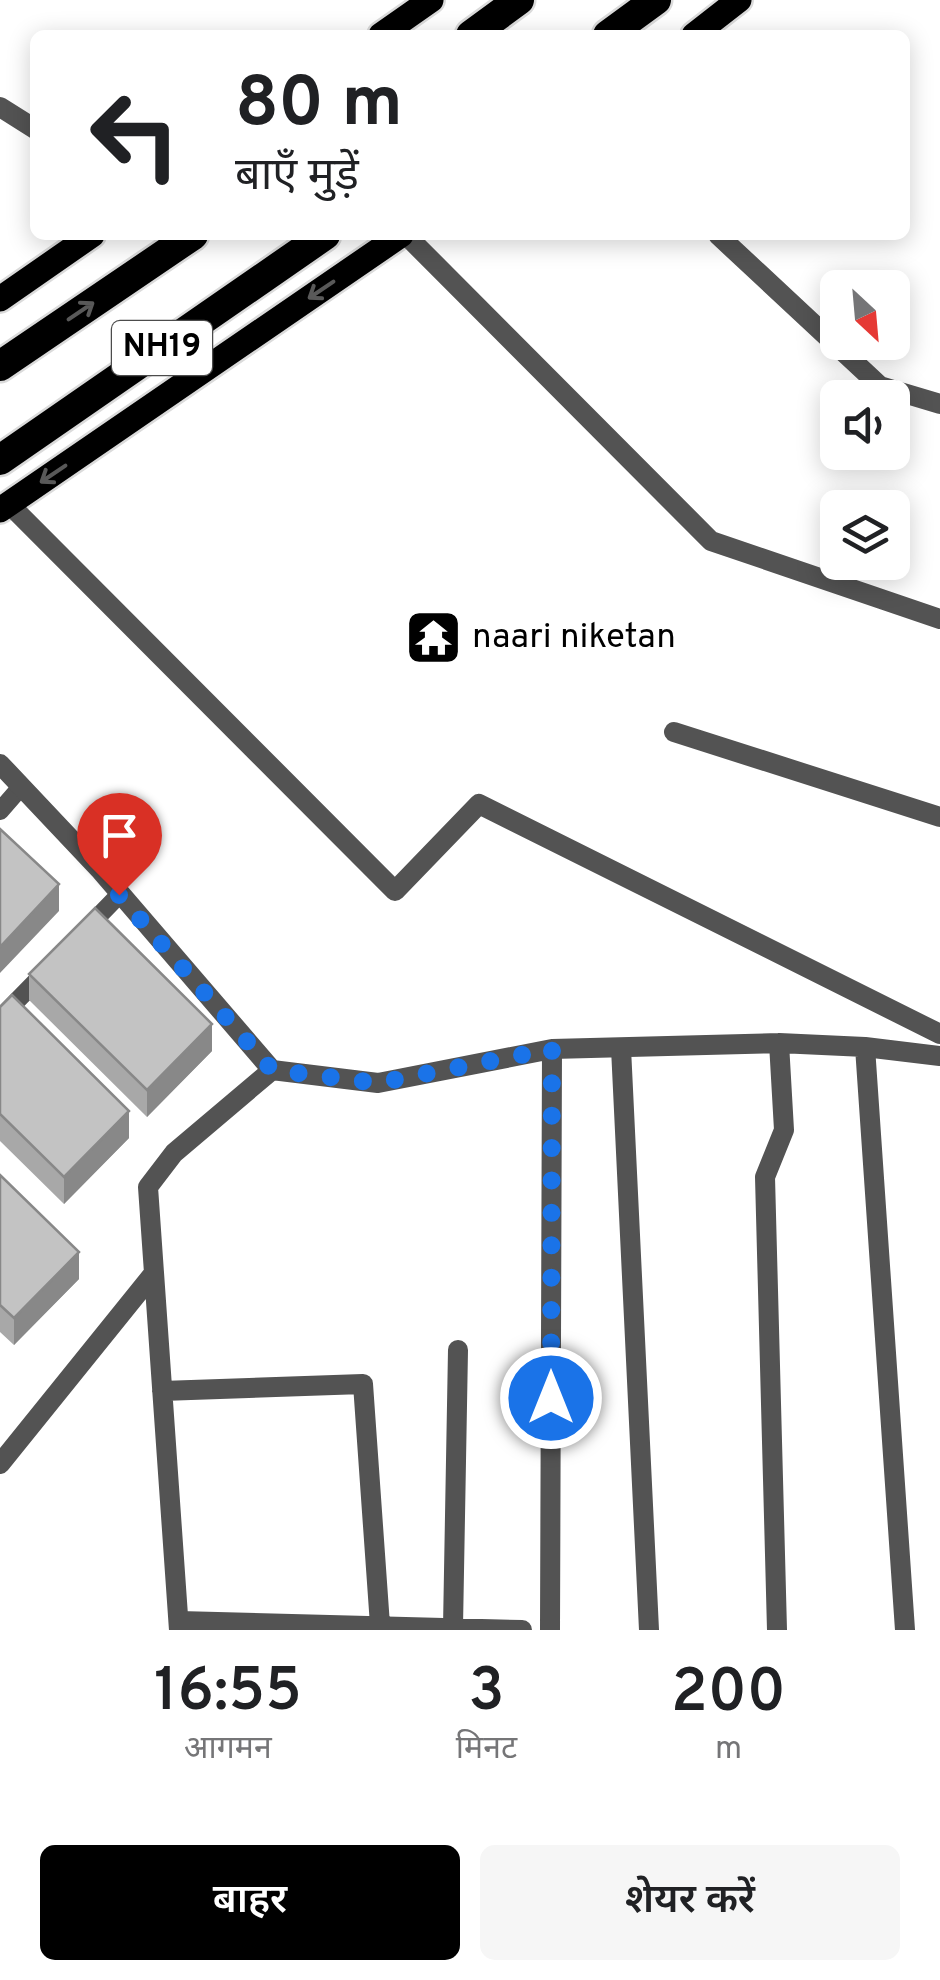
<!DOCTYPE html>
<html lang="hi">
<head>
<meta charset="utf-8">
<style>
	:root { --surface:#fff; --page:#f6f6f6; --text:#202124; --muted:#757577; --accent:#000 }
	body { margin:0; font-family:Overpass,"Noto Sans Devanagari",sans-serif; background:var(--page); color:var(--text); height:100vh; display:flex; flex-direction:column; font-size:38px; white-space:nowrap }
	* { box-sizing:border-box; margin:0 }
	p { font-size:32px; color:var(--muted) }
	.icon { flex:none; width:55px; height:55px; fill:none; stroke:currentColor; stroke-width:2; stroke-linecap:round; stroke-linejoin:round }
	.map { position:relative; height:1630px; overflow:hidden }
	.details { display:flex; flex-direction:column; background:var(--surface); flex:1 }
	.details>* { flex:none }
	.top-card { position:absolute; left:30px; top:30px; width:880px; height:210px; border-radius:15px; box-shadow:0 5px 25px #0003; background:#fff; color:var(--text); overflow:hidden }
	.needle { width:65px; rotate:154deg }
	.buttons { position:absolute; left:820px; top:270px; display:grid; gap:20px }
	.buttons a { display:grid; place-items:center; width:90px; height:90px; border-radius:15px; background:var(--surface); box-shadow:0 5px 25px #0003; font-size:50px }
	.pin { position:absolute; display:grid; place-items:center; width:85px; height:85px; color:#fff; margin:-102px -42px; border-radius:50% 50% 50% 0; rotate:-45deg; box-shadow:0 0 10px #0007 }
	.pin .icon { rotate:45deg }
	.me { position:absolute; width:110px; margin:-55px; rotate:0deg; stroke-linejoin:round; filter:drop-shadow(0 0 8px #0008) }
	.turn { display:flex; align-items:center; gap:35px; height:210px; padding:0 40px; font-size:45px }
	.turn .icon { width:130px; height:130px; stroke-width:2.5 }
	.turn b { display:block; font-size:70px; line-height:85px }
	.eta { display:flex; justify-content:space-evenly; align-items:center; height:170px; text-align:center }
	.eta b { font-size:60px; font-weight:600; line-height:70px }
	.action { display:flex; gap:20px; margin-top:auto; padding:20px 40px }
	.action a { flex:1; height:115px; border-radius:15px; background:var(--accent); color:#fff; font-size:40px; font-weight:600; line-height:115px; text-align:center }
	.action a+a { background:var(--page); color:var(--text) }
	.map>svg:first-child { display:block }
</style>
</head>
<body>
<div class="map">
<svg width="940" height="1630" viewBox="0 0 940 1630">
	<rect width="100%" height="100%" fill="#fff"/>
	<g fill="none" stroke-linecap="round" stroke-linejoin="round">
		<defs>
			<path id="primary" d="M 381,35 L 431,0
				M 694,35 L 739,0
				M 0,299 L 92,235
				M 0,510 L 401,235"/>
			<path id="highway" d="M 471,35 L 519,0
				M 608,35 L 656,0
				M 0,366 L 193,235
				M 0,460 L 325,235"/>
		</defs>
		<use href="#primary" stroke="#dbdbdb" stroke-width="30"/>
		<use href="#highway" stroke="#dbdbdb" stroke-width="35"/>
		<path stroke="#535353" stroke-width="18" d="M 0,811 L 20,788
			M 87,928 L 119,895
			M 0,1018 L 45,972"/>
		<path stroke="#535353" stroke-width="20" d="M 0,107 L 35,129
			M 406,235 L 711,541 L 940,619
			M 718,235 L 880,386 L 940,404
			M 9,504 L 395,891 L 479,804 L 940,1034
			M 674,732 L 940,817
			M 0,764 L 101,871 L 272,1070 L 378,1083 L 552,1049 L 779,1043 L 865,1047 L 940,1056
			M 865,1047 L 905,1630
			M 621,1048 L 649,1630
			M 162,1391 L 363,1384 L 380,1625
			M 0,1464 L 154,1273
			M 179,1621 L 522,1630
			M 453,1627 L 458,1350
			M 179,1630 L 148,1187 L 174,1153 L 272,1070
			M 550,1630 L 552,1049
			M 777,1630 L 765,1177 L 784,1130 L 779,1043"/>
		<use href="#primary" stroke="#000" stroke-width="25"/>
		<use href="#highway" stroke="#000" stroke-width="30"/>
	</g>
	<path fill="#a8a8a8" d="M 29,974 L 212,1051 L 147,1117 L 29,1000 Z
		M 0,1007 L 129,1138 L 64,1204 L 0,1141 Z
		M 0,1175 L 79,1279 L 14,1345 L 0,1332 Z"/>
	<path fill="#888" d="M 59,884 L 59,911 L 0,973 L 0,947 Z
		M 212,1024 L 212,1051 L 147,1117 L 147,1090 Z
		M 129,1111 L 129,1138 L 64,1204 L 64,1177 Z
		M 79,1252 L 79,1279 L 14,1345 L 14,1318 Z"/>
	<path fill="#c3c3c3" stroke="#888" stroke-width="2.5" d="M 0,829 L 59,884 L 0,947 Z
		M 95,908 L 212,1024 L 147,1090 L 29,974 Z
		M 12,995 L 129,1111 L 64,1177 L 0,1114 L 0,1007 Z
		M 0,1175 L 79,1252 L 14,1318 L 0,1305 Z"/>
	<defs><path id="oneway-shaft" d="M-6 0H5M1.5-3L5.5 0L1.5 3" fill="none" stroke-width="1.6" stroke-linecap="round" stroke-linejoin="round" transform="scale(2.5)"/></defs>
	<g stroke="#595959">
		<use href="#oneway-shaft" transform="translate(321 290) rotate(146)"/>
		<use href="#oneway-shaft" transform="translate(81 311) rotate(-34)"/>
		<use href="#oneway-shaft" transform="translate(53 474) rotate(146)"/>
	</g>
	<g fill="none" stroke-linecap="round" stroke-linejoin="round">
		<path stroke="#1a73e8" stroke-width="18" stroke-dasharray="0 32.4" d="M 119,895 L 272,1070 L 378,1083 L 552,1049 L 551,1398"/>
	</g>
	<defs>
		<symbol id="temple-square" viewBox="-11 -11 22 22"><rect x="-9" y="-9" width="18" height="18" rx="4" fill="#000" stroke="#fff"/><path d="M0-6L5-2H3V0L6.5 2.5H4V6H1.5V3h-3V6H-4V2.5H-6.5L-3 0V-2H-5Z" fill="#fff"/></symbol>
	</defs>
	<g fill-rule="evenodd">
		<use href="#temple-square" x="402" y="606" width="63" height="63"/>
	</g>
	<g text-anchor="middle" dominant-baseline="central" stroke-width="9" stroke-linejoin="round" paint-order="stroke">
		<rect fill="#fff" stroke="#4c4c4c" stroke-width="2.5" x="112" y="321" width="100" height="54" rx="8"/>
		<g font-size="32" font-weight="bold" fill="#000">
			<text x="162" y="348">NH19</text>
		</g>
		<g font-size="35" fill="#000" stroke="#fff" text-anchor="start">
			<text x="472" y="638">naari niketan</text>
		</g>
	</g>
</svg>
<div class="buttons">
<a><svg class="needle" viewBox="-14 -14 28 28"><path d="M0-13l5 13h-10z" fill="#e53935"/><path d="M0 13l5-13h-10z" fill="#757577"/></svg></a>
<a><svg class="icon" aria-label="sound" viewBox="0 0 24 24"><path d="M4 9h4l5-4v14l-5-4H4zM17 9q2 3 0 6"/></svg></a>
<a><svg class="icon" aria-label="layers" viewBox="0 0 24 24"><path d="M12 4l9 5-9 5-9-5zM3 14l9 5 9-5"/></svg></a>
</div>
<div class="pin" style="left:119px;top:895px;background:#d93025"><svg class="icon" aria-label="arrive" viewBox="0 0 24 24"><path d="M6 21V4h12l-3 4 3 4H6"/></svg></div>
<svg class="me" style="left:551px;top:1398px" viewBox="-20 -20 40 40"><circle r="17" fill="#1a73e8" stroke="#fff" stroke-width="3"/><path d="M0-11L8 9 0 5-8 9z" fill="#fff"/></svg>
<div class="top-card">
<div class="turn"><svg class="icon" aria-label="left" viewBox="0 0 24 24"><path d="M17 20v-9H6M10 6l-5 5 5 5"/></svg><div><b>80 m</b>बाएँ मुड़ें</div></div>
</div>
</div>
<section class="details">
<div class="eta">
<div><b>16:55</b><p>आगमन</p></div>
<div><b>3</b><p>मिनट</p></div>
<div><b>200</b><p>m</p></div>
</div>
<div class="action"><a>बाहर</a><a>शेयर करें</a></div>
</section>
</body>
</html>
